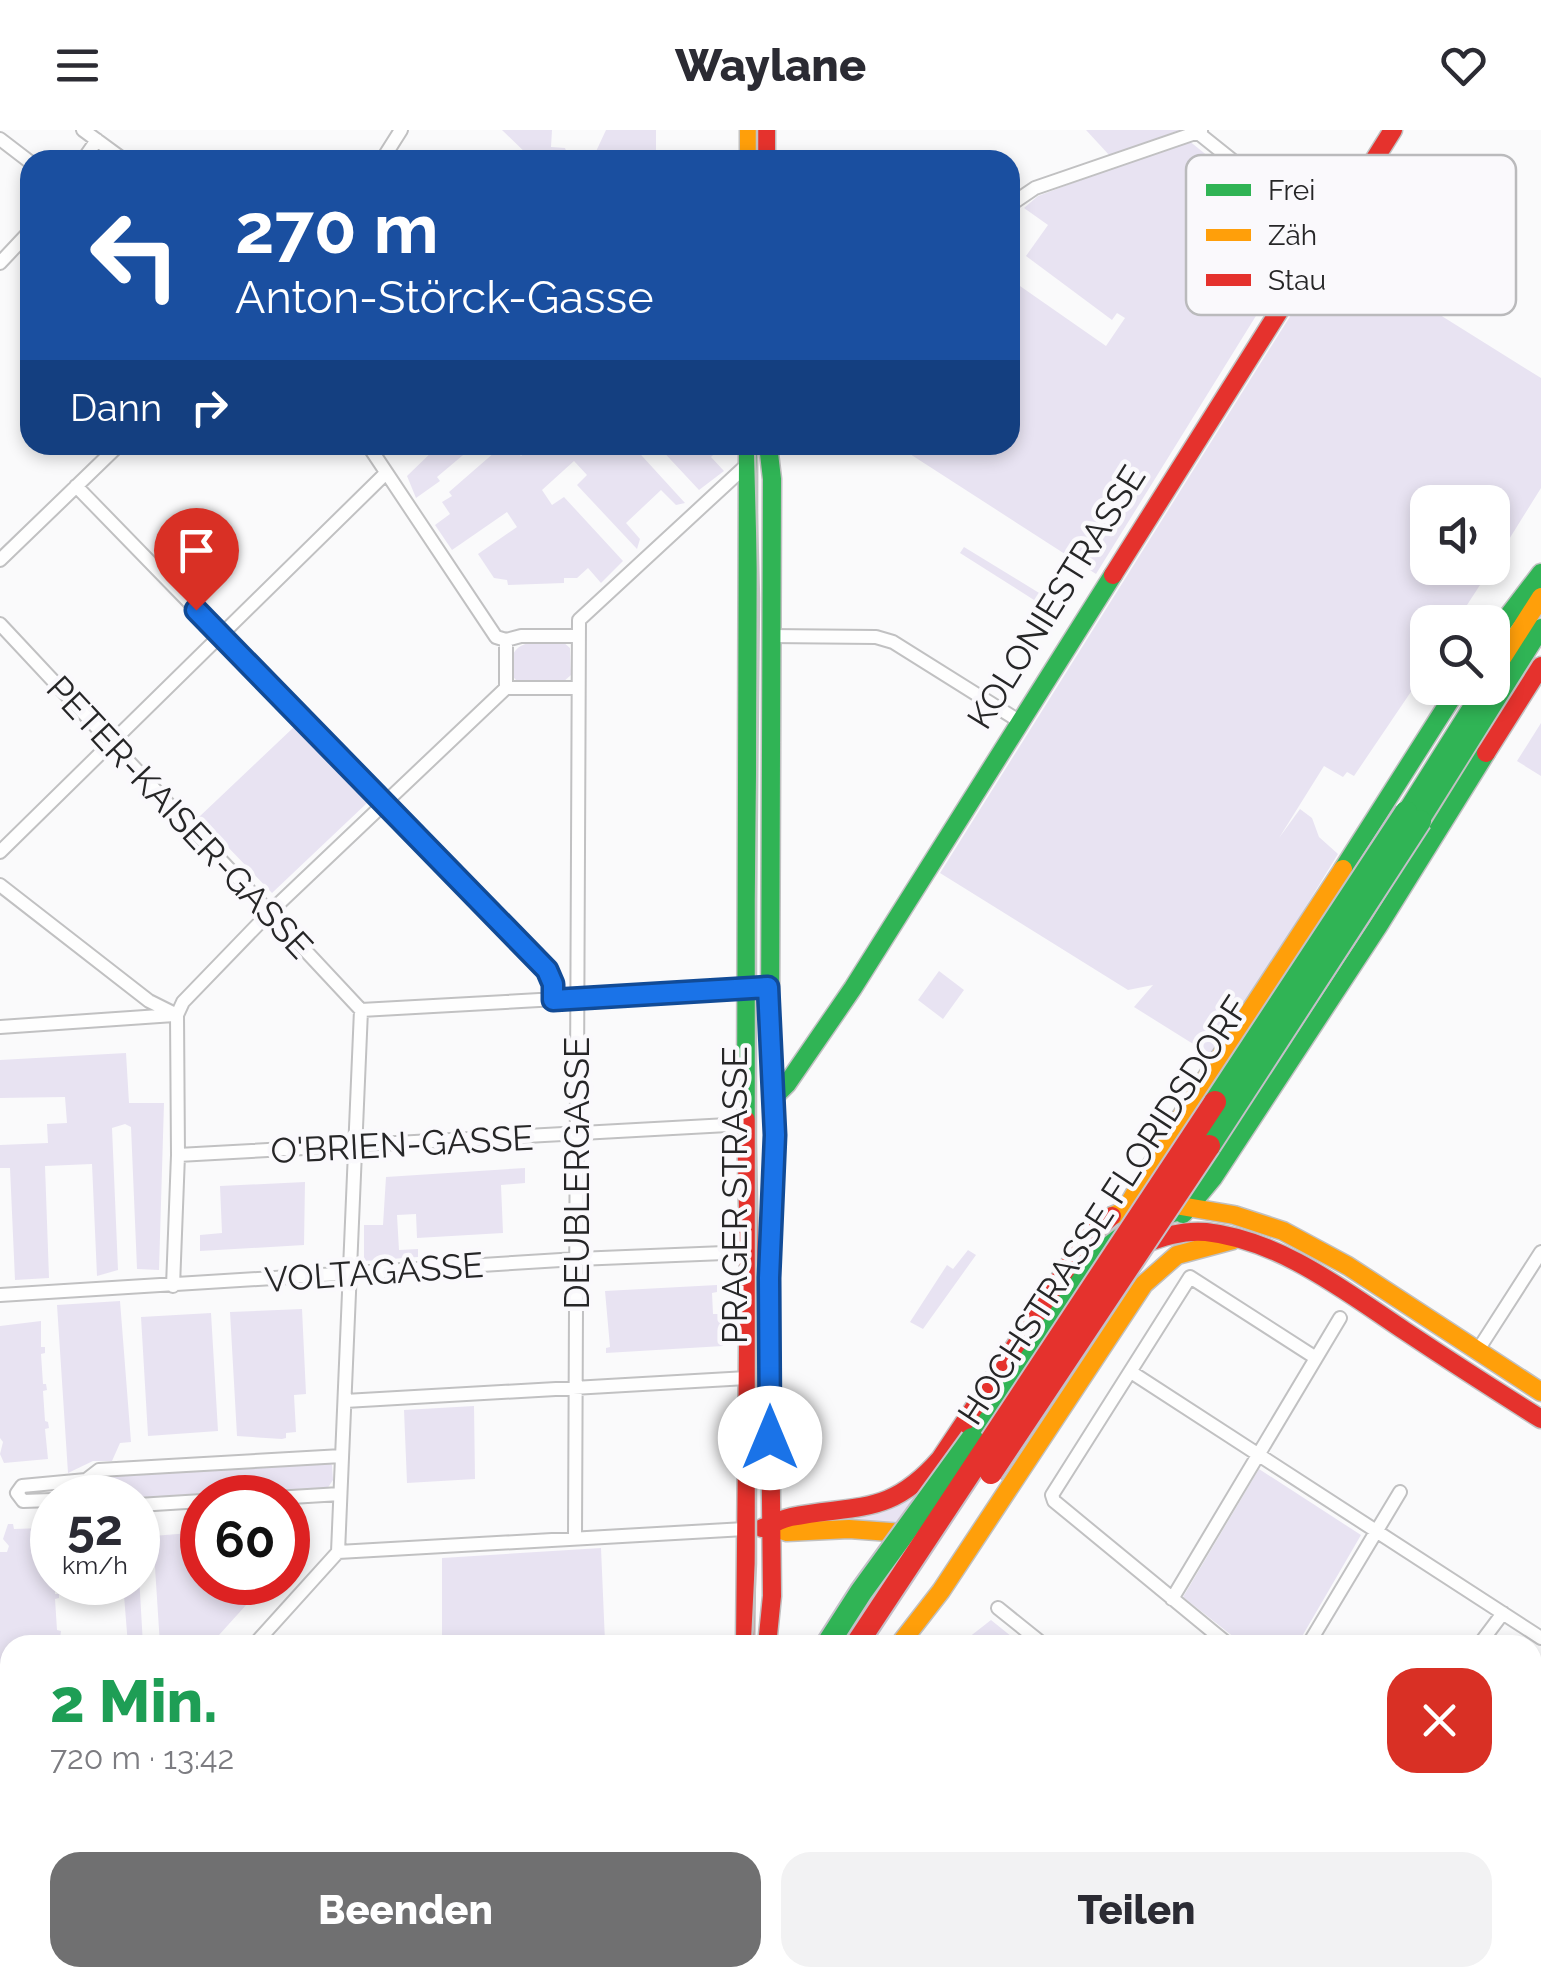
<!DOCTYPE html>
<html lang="de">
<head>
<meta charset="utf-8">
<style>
	:root { --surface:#fff; --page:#f2f2f3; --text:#2b2b33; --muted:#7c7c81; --accent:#707071 }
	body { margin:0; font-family:Raleway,sans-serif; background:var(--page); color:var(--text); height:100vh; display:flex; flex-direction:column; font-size:38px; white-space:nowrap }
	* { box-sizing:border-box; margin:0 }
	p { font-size:32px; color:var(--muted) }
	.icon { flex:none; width:55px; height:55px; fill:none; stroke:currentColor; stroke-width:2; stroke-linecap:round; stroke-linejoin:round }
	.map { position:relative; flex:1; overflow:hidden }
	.side { position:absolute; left:0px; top:1505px; width:1542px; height:352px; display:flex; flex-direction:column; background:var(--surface); border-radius:30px 30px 0 0; box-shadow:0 5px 15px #0003 }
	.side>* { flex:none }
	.hud { position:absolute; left:20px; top:20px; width:1000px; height:305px; border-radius:30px; box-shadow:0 5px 15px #0003; background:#1a4fa0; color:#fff; overflow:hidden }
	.buttons { position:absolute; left:1410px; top:355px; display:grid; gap:20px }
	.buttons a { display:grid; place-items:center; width:100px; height:100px; border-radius:20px; background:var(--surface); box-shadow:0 5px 15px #0003; font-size:50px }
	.speed { position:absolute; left:30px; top:1345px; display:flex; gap:20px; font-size:50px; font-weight:700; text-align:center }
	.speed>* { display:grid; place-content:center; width:130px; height:130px; border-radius:50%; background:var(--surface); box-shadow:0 5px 15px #0003; line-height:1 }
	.speed small { font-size:25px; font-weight:400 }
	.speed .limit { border:15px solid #d22; background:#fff; color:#111 }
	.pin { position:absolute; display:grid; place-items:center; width:85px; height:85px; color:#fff; margin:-102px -42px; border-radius:50% 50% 50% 0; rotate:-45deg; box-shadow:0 0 10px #0007 }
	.pin .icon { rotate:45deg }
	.me { position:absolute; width:110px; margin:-55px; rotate:0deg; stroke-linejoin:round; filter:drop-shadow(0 0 8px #0008) }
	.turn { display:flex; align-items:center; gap:35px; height:210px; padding:0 50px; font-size:45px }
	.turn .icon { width:130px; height:130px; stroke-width:2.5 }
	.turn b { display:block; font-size:70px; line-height:85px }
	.then { display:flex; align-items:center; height:95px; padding:0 50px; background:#0003; gap:20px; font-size:38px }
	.round { display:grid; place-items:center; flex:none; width:105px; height:105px; border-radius:30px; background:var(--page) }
	.overview { display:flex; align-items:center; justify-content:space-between; height:170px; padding:0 50px }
	h1 { font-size:60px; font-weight:800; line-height:75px; color:#1e9e55 }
	.primary-button { display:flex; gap:20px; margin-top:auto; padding:20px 50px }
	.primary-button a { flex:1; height:115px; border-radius:30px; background:var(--accent); color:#fff; font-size:40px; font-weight:800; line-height:115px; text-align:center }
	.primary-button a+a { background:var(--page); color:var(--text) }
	header { display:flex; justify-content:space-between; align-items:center; height:130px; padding:0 50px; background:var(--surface); font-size:45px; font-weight:800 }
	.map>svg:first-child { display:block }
</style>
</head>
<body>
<header><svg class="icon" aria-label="menu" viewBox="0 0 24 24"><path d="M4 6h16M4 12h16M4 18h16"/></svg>Waylane<svg class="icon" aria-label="heart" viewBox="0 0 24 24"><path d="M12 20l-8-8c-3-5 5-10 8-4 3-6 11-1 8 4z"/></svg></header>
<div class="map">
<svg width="1541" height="1856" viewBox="0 0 1541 1856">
	<rect width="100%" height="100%" fill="#fafafb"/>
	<path fill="#e8e3f2" d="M 502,0 L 552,0 L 551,17 L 565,18 L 568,26 L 587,30 L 533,30 Z
		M 606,0 L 656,0 L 656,30 L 592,30 Z
		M 1086,0 L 1180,0 L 1110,26 Z
		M 1188,10 L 1250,60 L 1234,86 L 1295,123 L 1096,444 L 896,315 L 1010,315 L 1010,149 L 1106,216 L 1125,188 L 1117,183 L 1112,190 L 1026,126 L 1048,95 L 1024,78 L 1038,66 Z
		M 1333,118 L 1541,248 L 1541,358 L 1493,435 L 1492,372 L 1428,372 L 1428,438 L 1491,438 L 1456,492 L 1428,492 L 1427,538 L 1354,646 L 1347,642 L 1343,647 L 1324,636 L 1279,708 L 1300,679 L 1312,688 L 1319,707 L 1338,724 L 1214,927 L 1134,877 L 1153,855 L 1128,860 L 940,743 Z
		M 439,315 L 475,315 L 437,347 L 440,351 L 416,368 L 407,346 Z
		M 503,315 L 510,315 L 521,326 L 533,315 L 613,315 L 616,319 L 621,315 L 632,315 L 685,373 L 676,375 L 661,360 L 626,393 L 640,409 L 637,419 L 577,355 L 587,345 L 574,331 L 542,360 L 552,375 L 564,367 L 623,431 L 601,453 L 588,438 L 577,448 L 564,448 L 564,453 L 508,455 L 507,450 L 494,448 L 478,424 L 517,397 L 507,382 L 452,420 L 435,395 L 450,384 L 442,372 L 452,366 L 449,362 Z
		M 657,315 L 717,315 L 718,320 L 711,327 L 724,341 L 699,360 Z
		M 964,417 L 1049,469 L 1045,477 L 960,423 Z
		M 563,512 L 570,518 L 571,545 L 563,552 L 516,550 C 509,542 510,546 511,535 C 512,506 541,513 563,512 Z
		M 1541,593 L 1541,646 L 1517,631 Z
		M 294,597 L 367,673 L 272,763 L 199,687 Z
		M 939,841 L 964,860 L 943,889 L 918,870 Z
		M 126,923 L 129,973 L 164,973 L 159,1140 L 137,1139 L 131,997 L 125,994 L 112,998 L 118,1140 L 97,1146 L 92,1034 L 45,1036 L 49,1148 L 15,1150 L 10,1038 L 0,1038 L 0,1015 L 48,1013 L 47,994 L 67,993 L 65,967 L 0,968 L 0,930 Z
		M 525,1038 L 525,1053 L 501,1055 L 503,1103 L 417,1108 L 416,1084 L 397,1085 L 399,1120 L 418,1119 L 418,1127 L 364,1131 L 364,1095 L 383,1095 L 386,1047 Z
		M 305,1052 L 304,1115 L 200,1121 L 200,1105 L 222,1103 L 220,1056 Z
		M 968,1120 L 976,1125 L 923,1199 L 910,1192 L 947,1135 L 953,1139 Z
		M 717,1155 L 717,1162 L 712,1163 L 713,1184 L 727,1184 L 729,1212 L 723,1213 L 723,1216 L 606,1223 L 606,1218 L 610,1217 L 605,1161 Z
		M 120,1171 L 131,1312 L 120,1313 L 112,1331 L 93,1331 L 68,1343 L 57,1175 Z
		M 302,1179 L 306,1264 L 294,1265 L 296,1302 L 286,1303 L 286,1308 L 282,1309 L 237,1306 L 230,1182 Z
		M 211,1183 L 218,1301 L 148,1306 L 141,1187 Z
		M 41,1191 L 41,1217 L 45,1217 L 45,1223 L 41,1224 L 43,1254 L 46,1254 L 47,1260 L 43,1261 L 45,1291 L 48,1292 L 49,1298 L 45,1299 L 48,1329 L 4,1333 L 0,1324 L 3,1312 L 0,1308 L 0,1196 Z
		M 474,1276 L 475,1349 L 407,1353 L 404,1280 Z
		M 328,1332 L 332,1335 L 333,1350 L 327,1359 L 138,1371 L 138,1368 L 98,1367 L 95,1358 L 98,1347 L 106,1344 Z
		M 1259,1339 L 1361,1405 L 1297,1515 L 1244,1515 L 1183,1467 Z
		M 931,1350 L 898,1398 L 847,1393 Z
		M 288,1388 L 302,1391 C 303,1409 300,1415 288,1428 Z
		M 45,1393 L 52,1393 L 52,1452 L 55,1453 L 55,1464 L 59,1464 L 59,1468 L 55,1469 L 57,1500 L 61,1501 L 59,1515 L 10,1515 L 10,1553 L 0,1553 L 0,1422 L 7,1422 L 9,1416 L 3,1409 L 8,1394 L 13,1394 L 14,1399 L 44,1398 Z
		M 202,1402 L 202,1452 L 266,1453 L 210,1515 L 160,1515 L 153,1406 Z
		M 601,1418 L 605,1512 L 592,1513 L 628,1515 L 345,1515 L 345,1512 L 442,1513 L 442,1428 Z
		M 138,1428 L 143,1515 L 128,1515 L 123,1453 L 138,1452 Z
		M 991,1490 L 1022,1515 L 959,1515 Z
		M 10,1611 L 10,1735 L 1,1737 L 4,1741 L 0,1746 L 0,1612 Z
		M 182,1848 L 349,1848 L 344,1856 L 192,1856 Z
		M 365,1848 L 454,1848 L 451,1856 L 381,1856 Z"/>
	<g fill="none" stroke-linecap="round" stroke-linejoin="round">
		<defs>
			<path id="street" d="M 83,0 L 124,30
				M 1197,2 L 1327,106 L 1403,154
				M 0,9 L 30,32
				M 83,30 L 97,10
				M 382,30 L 401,0
				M 1010,75 L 1035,58 L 1201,1
				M 0,133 L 30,101
				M 368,315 L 496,507 L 506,510
				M 76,356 L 547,840 L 553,854 L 553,870
				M 0,430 L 119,315
				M 0,494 L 361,880
				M 770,506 L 876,507 L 893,512 L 1019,591
				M 506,510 L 521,506 L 577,506
				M 506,558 L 577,558
				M 506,558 L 506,510
				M 0,722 L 385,344
				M 0,755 L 149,871 L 177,885
				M 361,880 L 753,858
				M 0,897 L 174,885
				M 178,1025 L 746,994
				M 173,1156 L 178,1025 L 177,885 L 183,872 L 270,782 L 506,558
				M 0,1165 L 577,1129 L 749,1122
				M 1478,1220 L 1541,1122
				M 1131,1242 L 1541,1508
				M 345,1271 L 747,1248
				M 86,1350 L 83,1360 L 87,1368
				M 275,1368 L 340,1364
				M 52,1370 L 23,1371 L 17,1363 L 22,1356 L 86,1350 L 99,1340 L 342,1326
				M 138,1375 L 202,1371
				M 575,1408 L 579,490 L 749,333
				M 338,1422 L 361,880
				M 338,1422 L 745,1399
				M 1172,1469 L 1340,1188
				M 998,1478 L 1044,1515
				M 254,1515 L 338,1422
				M 1229,1515 L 1054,1371 L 1052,1365 L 1190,1147 L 1316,1228
				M 1308,1515 L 1400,1362
				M 1479,1515 L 1503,1483
				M 0,1798 L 10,1787
				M 1361,1848 L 1364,1856
				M 1149,1856 L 1161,1848"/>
			<path id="fast" d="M 768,315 L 772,349 L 770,896
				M 1492,507 L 1541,443
				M 1406,682 L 1484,558
				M 1420,691 L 1541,498
				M 1343,739 L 1458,558
				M 773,968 L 787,954 L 853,858 L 1113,445
				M 746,990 L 748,315
				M 1183,1084 L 1213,1048 L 1379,795 L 1486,623
				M 972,1309 L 1094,1127 L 1134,1096 L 1191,1077
				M 1532,1733 L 1541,1722
				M 591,1856 L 600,1848
				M 1433,1856 L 1440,1848"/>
			<path id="slow" d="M 749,0 L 749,30
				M 1492,544 L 1541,467
				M 1127,1077 L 1169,1005 L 1343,739
				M 1112,1086 L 1143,1073 L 1157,1072 L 1234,1085 L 1283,1101 L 1348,1136 L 1541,1262
				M 770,1396 L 787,1402 L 849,1399 L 917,1404
				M 899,1515 L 941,1461 L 1144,1154 L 1177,1125 L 1233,1110
				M 732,1848 L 733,1856
				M 764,1848 L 764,1856
				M 555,1856 L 564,1848
				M 613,1856 L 622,1848
				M 661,1856 L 671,1848
				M 1461,1856 L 1468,1848"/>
			<path id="jam" d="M 766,0 L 766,30
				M 1113,445 L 1393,0
				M 1486,623 L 1541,536
				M 1139,1116 C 1161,1107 1182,1100 1206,1102 C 1280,1110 1345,1161 1405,1201 C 1450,1231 1495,1260 1541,1289
				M 762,1398 C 772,1395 781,1389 791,1387 C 859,1374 890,1386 940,1329 L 1087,1108 L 1112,1086
				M 745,1515 L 749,1122 L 746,990
				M 767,1515 L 772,1466 L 769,1174 L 775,1005 L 770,896
				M 1532,1765 L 1541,1755"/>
		</defs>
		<use href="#street" stroke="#c1c1c2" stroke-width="16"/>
		<use href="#fast" stroke="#c1c1c2" stroke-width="21"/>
		<use href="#slow" stroke="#c1c1c2" stroke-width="21"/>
		<use href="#jam" stroke="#c1c1c2" stroke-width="21"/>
		<use href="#street" stroke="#fefefe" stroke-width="12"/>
		<use href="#fast" stroke="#30b455" stroke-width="18"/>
		<use href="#slow" stroke="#ff9f0a" stroke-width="18"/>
		<use href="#jam" stroke="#e5322d" stroke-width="18"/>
		<path stroke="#c3c3c3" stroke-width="2.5" d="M 757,30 L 757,0
			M 752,1515 L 756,1434 L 756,770 L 759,468 L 755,315
			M 1532,1744 L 1541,1733
			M 745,1848 L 745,1856
			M 1454,1856 L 1461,1848"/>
		<defs>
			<path id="fast-bridge" d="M 1215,972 L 1406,682
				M 1209,1016 L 1420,691
				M 827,1515 L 861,1462 L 972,1309"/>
			<path id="jam-bridge" d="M 991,1343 L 1209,1016
				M 856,1515 L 1215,972"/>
		</defs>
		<use href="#fast-bridge" stroke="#c4c0c9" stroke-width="26" stroke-linecap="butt"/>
		<use href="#jam-bridge" stroke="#c4c0c9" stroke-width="26" stroke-linecap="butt"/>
		<use href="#fast-bridge" stroke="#30b455" stroke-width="22"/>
		<use href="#jam-bridge" stroke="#e5322d" stroke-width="22"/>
	</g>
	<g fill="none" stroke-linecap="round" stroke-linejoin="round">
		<defs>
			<path id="route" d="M 196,480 L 547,840 L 553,854 L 553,870 L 768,857 L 775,1005 L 769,1148 L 770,1308"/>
		</defs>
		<use href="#route" stroke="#114b97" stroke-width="25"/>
		<use href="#route" stroke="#1a73e8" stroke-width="18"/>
	</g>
	<g text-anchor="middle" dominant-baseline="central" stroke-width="9" stroke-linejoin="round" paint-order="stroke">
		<g font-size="35" fill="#262627" stroke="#faf9fc">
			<text transform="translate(1056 467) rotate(-58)">KOLONIESTRASSE</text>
			<text transform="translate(180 687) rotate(47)">PETER-KAISER-GASSE</text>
			<text transform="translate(402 1014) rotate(-3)">O'BRIEN-GASSE</text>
			<text transform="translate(576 1043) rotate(-90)">DEUBLERGASSE</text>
			<text transform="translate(734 1065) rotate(-90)">PRAGER STRASSE</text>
			<text transform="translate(1103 1080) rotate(-57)">HOCHSTRASSE FLORIDSDORF</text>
			<text transform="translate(374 1142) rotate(-4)">VOLTAGASSE</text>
		</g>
	</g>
	<rect x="1186" y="25" width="330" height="160" rx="15" fill="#faf9fc" stroke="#bababc" stroke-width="2.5"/>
	<rect x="1206" y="54" width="45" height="12" fill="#30b455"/>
	<rect x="1206" y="99" width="45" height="12" fill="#ff9f0a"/>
	<rect x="1206" y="144" width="45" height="12" fill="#e5322d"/>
	<g font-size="28" fill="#262627">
		<text x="1268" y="70">Frei</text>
		<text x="1268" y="115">Zäh</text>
		<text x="1268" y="160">Stau</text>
	</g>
</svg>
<div class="buttons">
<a><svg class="icon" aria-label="sound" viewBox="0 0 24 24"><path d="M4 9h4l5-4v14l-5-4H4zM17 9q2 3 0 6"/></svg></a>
<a><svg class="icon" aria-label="search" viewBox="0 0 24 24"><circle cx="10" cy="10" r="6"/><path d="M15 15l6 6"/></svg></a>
</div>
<div class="speed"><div>52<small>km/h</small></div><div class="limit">60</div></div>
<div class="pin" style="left:196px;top:480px;background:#d93025"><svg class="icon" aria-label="arrive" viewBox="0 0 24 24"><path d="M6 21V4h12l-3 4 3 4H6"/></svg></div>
<svg class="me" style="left:770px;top:1308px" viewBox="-20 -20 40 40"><circle r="19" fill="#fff"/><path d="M0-13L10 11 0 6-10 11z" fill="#1a73e8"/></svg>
<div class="hud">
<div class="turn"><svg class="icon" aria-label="left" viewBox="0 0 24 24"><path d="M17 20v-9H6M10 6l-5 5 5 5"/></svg><div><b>270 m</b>Anton-Störck-Gasse</div></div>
<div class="then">Dann<svg class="icon" aria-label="right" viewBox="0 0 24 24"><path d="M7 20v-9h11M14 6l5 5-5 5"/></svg></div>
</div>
<section class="side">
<div class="overview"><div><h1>2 Min.</h1><p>720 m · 13:42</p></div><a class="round" style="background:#d93025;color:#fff"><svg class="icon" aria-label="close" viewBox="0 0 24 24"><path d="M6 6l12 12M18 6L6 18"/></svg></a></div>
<div class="primary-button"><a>Beenden</a><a>Teilen</a></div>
</section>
</div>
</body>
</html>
